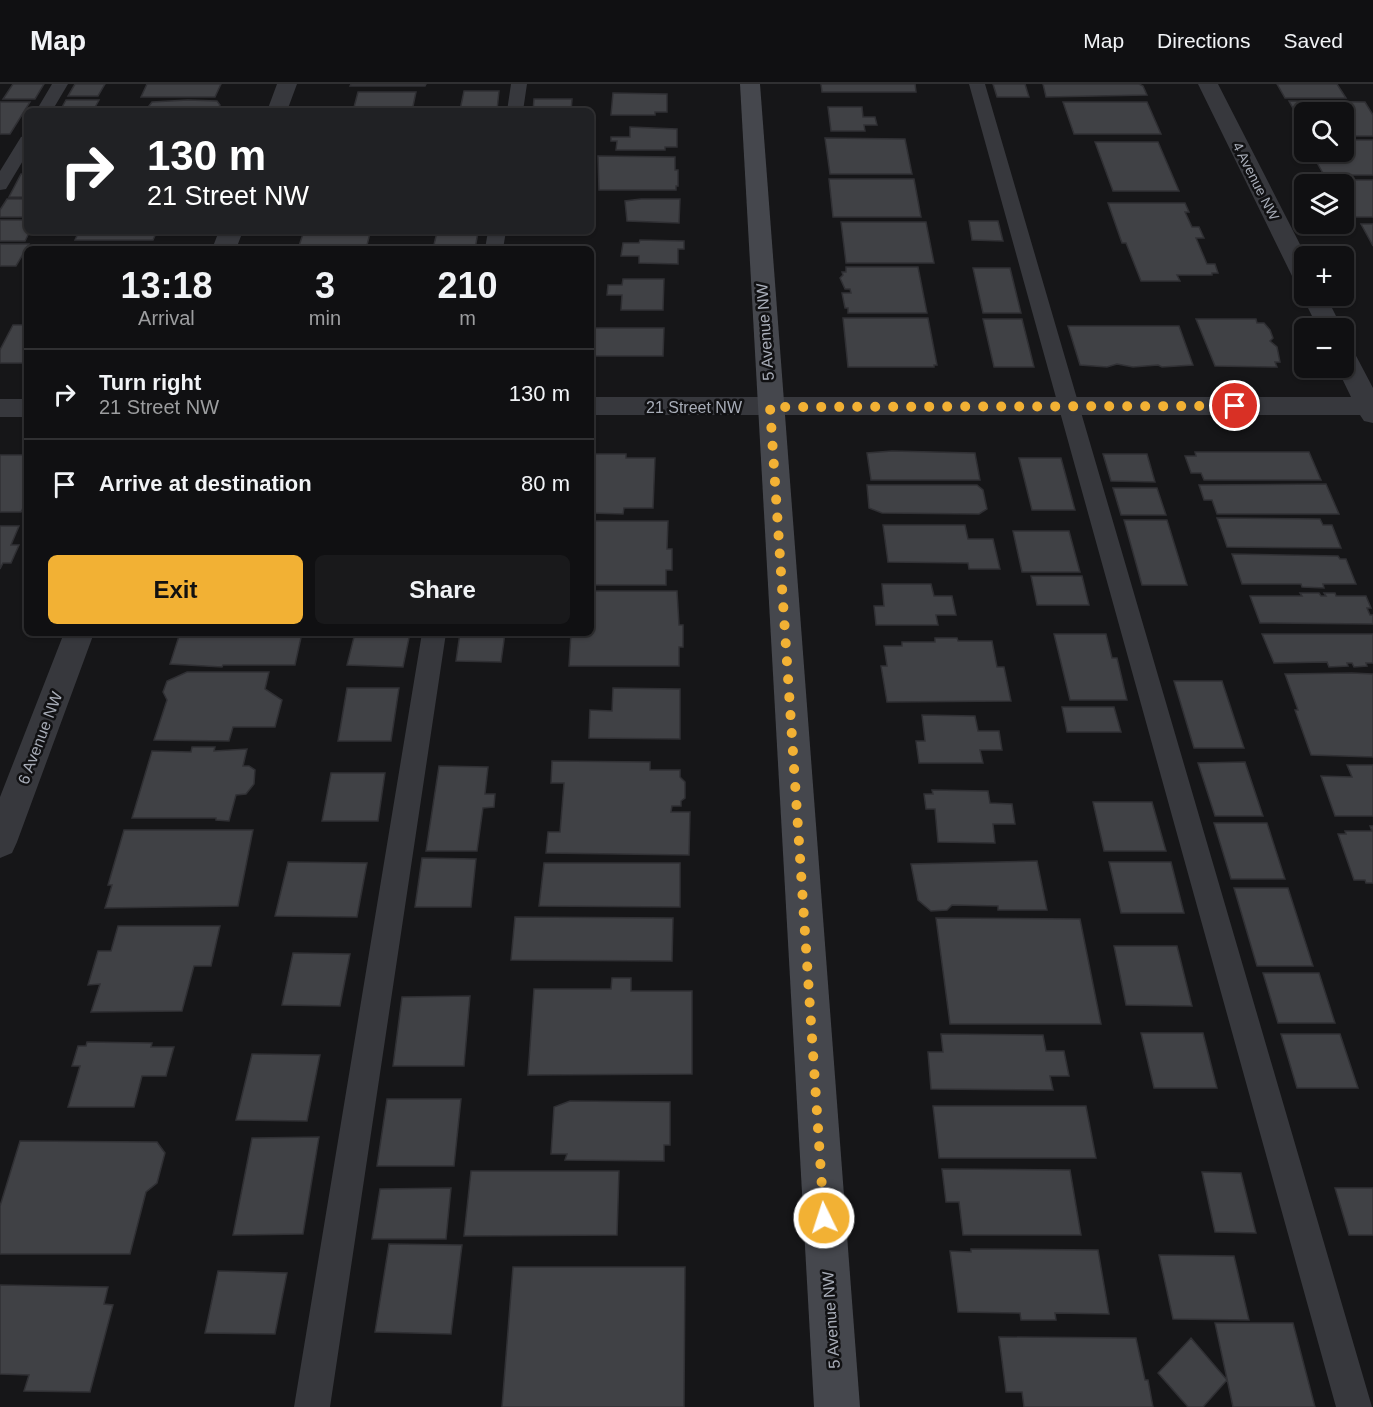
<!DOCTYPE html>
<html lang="en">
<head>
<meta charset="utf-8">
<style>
	:root { --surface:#101012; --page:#19191b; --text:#f1f3f6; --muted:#9c9d9f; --line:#303032; --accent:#f2b134 }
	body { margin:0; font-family:Arial,sans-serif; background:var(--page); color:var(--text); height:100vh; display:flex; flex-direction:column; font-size:22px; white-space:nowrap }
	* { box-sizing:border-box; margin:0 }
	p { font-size:20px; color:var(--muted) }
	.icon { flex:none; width:33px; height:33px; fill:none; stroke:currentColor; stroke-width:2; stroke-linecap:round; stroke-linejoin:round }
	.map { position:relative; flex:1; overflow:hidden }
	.sheet { position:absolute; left:24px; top:162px; width:570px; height:390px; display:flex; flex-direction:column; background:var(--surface); border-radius:9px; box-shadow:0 2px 4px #0004,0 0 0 2px var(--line) }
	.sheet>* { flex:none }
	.banner { position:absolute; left:24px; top:24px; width:570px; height:126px; border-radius:9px; box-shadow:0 2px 4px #0004,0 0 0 2px var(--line); background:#202124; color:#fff; overflow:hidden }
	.buttons { position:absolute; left:1294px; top:18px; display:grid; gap:12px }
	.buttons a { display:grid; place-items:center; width:60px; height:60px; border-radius:9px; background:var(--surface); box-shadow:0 2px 4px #0004,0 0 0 2px var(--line); font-size:30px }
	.pin { position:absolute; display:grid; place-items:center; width:51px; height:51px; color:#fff; margin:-26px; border:3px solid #fff; border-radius:50%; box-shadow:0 2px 6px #0007 }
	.me { position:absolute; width:66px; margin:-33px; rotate:356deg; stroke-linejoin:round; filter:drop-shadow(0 0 4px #0008) }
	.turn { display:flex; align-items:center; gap:21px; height:126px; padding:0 24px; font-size:27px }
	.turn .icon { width:78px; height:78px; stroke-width:2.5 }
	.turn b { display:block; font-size:42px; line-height:51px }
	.eta { display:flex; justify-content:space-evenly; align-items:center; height:102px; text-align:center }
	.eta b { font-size:36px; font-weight:600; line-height:42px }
	.button { display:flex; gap:12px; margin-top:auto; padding:12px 24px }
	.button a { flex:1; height:69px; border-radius:9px; background:var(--accent); color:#111; font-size:24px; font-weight:600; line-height:69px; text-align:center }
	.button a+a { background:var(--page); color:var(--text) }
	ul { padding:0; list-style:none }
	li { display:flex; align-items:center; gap:18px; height:90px; padding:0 24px; border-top:2px solid var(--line) }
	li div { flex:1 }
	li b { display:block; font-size:22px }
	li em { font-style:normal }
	header { display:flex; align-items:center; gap:36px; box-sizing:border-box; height:84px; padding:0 30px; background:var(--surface); border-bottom:2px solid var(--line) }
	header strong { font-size:28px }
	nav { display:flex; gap:33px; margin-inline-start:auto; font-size:21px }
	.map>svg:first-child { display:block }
</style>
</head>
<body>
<header>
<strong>Map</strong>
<nav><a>Map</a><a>Directions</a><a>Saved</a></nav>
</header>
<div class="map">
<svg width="1373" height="1323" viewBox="0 0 1373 1323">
	<rect width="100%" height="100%" fill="#161618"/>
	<path fill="#404145" stroke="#303034" stroke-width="1.5" d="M 13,0 L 44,0 L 35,15 L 3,15 Z
		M 75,0 L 105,0 L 98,12 L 68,12 Z
		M 147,0 L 221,0 L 215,13 L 141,13 Z
		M 351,0 L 426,0 L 425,2 L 350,2 Z
		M 821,0 L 915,0 L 916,8 L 822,8 Z
		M 993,0 L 1025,0 L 1029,13 L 997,13 Z
		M 1043,0 L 1139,0 L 1143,2 L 1147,11 L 1046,13 Z
		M 1277,0 L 1337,0 L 1346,14 L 1285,14 Z
		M 464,7 L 499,7 L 497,26 L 460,26 Z
		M 358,8 L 416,8 L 412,27 L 353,27 Z
		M 613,9 L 667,10 L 667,28 L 655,28 L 655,31 L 611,31 Z
		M 534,15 L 572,15 L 571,27 L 533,27 Z
		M 66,16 L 99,16 L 93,27 L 60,27 Z
		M 188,16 L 217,17 L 220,21 L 216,27 L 145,27 L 152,18 Z
		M 1289,17 L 1365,18 L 1373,31 L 1373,52 L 1344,52 L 1344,28 L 1305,28 L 1305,46 Z
		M 0,18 L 30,18 L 10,50 L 0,50 Z
		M 1063,18 L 1147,18 L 1161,50 L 1074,50 Z
		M 828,23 L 862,23 L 863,33 L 875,33 L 877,41 L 864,41 L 865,47 L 831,47 Z
		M 630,43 L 677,45 L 677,63 L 665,63 L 665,66 L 616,66 L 617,57 L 611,57 L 611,53 L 630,53 Z
		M 825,54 L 905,55 L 912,90 L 830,90 Z
		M 1344,56 L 1373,56 L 1373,91 L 1324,91 L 1311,68 L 1344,68 Z
		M 1095,58 L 1158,58 L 1179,107 L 1113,107 Z
		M 598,72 L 675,73 L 675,86 L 678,86 L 678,102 L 676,102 L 676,106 L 599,106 Z
		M 21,90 L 27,90 L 27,113 L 9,113 Z
		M 829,95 L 914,95 L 921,133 L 833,133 Z
		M 1327,96 L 1373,96 L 1373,133 L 1349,133 L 1344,125 L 1344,100 L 1330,100 Z
		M 7,115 L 27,115 L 27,133 L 0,133 L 0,126 Z
		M 641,115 L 680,115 L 679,139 L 627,137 L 625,117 Z
		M 1108,119 L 1185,119 L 1189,128 L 1185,128 L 1192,143 L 1199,143 L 1204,154 L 1196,154 L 1207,180 L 1215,180 L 1218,189 L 1212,189 L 1212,191 L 1177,191 L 1180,197 L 1141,197 L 1126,159 L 1122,159 Z
		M 0,136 L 27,136 L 27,147 L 30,147 L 25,157 L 0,157 Z
		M 969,137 L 998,137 L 1003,157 L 972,156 Z
		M 841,138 L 926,138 L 934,179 L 846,179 Z
		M 1361,140 L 1373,140 L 1373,162 Z
		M 79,147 L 157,147 L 153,156 L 75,156 Z
		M 437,148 L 478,148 L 475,165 L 433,165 Z
		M 360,149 L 370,149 L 366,165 L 298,165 L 303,150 Z
		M 640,156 L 684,157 L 684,165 L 678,165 L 678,180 L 639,179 L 639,172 L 621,172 L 623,159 L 639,159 Z
		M 0,160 L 29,160 L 16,182 L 0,182 Z
		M 101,161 L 157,161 L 155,165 L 99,165 Z
		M 846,183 L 918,183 L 927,229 L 848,229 L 848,224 L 845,224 L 842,209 L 851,209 L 850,205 L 845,205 L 840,194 L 843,191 L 842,188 L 846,188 Z
		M 973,184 L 1010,184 L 1021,229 L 983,229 Z
		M 623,195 L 664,195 L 663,226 L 621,226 L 622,211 L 607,211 L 608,201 L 622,201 Z
		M 843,234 L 928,234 L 937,281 L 934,281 L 934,283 L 848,283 Z
		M 983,235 L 1022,235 L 1034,283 L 994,283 Z
		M 1196,235 L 1256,235 L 1257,239 L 1264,239 L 1270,246 L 1273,254 L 1270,257 L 1277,263 L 1280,278 L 1275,278 L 1277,283 L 1215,282 Z
		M 27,236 L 27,279 L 0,279 L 0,266 L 13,241 L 25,241 Z
		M 1068,242 L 1179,242 L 1193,281 L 1162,283 L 1158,281 L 1133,283 L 1117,280 L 1107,283 L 1080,281 Z
		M 591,244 L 664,244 L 663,272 L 591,272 Z
		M 892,367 L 975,369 L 980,396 L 871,396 L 867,369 Z
		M 1195,368 L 1309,368 L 1321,396 L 1204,396 L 1201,389 L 1191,389 L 1185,372 L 1196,372 Z
		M 591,370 L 626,370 L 626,374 L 655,374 L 653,424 L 624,424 L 623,430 L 591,429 Z
		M 1103,370 L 1147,370 L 1155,398 L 1111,397 Z
		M 0,371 L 27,371 L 27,416 L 21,428 L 0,428 Z
		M 1019,374 L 1061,374 L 1075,426 L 1032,426 Z
		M 1326,400 L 1339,430 L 1217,430 L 1212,416 L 1204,416 L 1199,401 Z
		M 867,401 L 977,401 L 983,406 L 987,425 L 979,430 L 882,429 L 869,424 Z
		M 1113,404 L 1157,404 L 1166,431 L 1121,431 Z
		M 1217,434 L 1320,435 L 1323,441 L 1332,441 L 1341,464 L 1227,463 Z
		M 1124,436 L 1167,436 L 1187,501 L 1142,501 Z
		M 591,437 L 668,437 L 667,465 L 672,465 L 672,486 L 666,486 L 666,501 L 591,501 Z
		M 883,441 L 965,441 L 968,455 L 993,455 L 1000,485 L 969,485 L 968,479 L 888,478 Z
		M 0,442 L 19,442 L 11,461 L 19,461 L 11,479 L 3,479 L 0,485 Z
		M 1013,447 L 1069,447 L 1080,488 L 1022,488 Z
		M 1232,470 L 1338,472 L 1340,475 L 1346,475 L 1356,500 L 1323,500 L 1324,504 L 1302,503 L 1301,500 L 1242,500 Z
		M 1031,492 L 1082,492 L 1089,521 L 1037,521 Z
		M 882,500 L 931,500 L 934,512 L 952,512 L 956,531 L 936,531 L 938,541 L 876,541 L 874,522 L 884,522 Z
		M 591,507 L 677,507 L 679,541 L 683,541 L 683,563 L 679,563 L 679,582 L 569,582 L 571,549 L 591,549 Z
		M 1300,509 L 1319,509 L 1321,512 L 1326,512 L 1324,509 L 1335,509 L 1336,512 L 1366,512 L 1371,524 L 1367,524 L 1370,531 L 1373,531 L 1373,540 L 1260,539 L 1250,512 L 1302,512 Z
		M 180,549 L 302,549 L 295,581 L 223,581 L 222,583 L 170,580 Z
		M 355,549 L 410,549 L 403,583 L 347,581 Z
		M 460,549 L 505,549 L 501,578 L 456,577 Z
		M 1054,550 L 1106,550 L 1112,574 L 1117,574 L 1127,616 L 1070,616 Z
		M 1262,550 L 1373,550 L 1373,579 L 1366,579 L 1367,582 L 1354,583 L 1352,579 L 1347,579 L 1348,582 L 1329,583 L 1327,578 L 1274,579 Z
		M 935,554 L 957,554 L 958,557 L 992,557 L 997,583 L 1004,583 L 1011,617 L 887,618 L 881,582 L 887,582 L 884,562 L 902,562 L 902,558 L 935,558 Z
		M 187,588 L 269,588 L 265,605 L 282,616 L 275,643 L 233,643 L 229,657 L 154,656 L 167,616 L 163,608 L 167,597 Z
		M 1352,589 L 1373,590 L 1373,673 L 1311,671 L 1295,626 L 1298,626 L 1285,590 Z
		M 1174,597 L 1222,597 L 1244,664 L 1194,664 Z
		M 347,604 L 399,604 L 391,657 L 338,657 Z
		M 613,604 L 680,605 L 680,655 L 589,654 L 590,626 L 612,627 Z
		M 1062,623 L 1114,623 L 1121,648 L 1067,648 Z
		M 922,631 L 975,632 L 978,647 L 999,647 L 1002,666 L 980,666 L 983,679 L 919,679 L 916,657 L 925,657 Z
		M 192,663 L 215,663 L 214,667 L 247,665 L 243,682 L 249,682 L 255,686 L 254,700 L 246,710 L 236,711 L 229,737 L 216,736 L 216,734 L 132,734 L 152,667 L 191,668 Z
		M 552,677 L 650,678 L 650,686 L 680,686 L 680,693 L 685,698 L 685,714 L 681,717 L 681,722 L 672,722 L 671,728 L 690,728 L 689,771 L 546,769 L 548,748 L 560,748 L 564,699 L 551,699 Z
		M 1245,678 L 1263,732 L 1215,732 L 1198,679 Z
		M 1347,681 L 1373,681 L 1373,732 L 1335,732 L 1321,692 L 1352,693 Z
		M 439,682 L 488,683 L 485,710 L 495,710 L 494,723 L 483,724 L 477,767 L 426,767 Z
		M 331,689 L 385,689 L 378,737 L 322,737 Z
		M 932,706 L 988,707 L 990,719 L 1012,720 L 1015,740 L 993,740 L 995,759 L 938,758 L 935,725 L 926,725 L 924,710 L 933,710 Z
		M 1093,718 L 1152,718 L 1166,767 L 1104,767 Z
		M 1214,739 L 1267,739 L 1285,795 L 1231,795 Z
		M 1370,742 L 1373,742 L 1373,799 L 1366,799 L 1365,796 L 1354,796 L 1338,750 L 1346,750 L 1345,747 L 1372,747 Z
		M 124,746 L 253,746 L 238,822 L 105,824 L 112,801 L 108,801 Z
		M 422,774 L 476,775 L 471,823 L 415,823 Z
		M 1037,777 L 1047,826 L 998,826 L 998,822 L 952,821 L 947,826 L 931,827 L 918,816 L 911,780 Z
		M 288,778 L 367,779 L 357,833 L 275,832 Z
		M 1109,778 L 1171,778 L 1184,829 L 1121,829 Z
		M 544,779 L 680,779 L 680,823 L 539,822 Z
		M 1234,804 L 1288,804 L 1313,882 L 1257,882 Z
		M 515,833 L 673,834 L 672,877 L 511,876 Z
		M 936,834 L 1080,835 L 1101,940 L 950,940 Z
		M 118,842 L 220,842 L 211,882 L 194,882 L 182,927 L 91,928 L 100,900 L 88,901 L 98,867 L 111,867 Z
		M 1114,862 L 1177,862 L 1192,922 L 1126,921 Z
		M 293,869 L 350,870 L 340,922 L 282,921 Z
		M 1263,889 L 1319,889 L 1335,939 L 1278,939 Z
		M 612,894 L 631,894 L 631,907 L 692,907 L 692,990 L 528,991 L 534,905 L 611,905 Z
		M 470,912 L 464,982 L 393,982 L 402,913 Z
		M 1141,949 L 1203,949 L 1217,1004 L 1154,1004 Z
		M 941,950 L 1043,951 L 1046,967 L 1064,967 L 1069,992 L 1050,992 L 1053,1006 L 931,1005 L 928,968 L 943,968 Z
		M 1281,950 L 1340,950 L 1358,1004 L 1297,1004 Z
		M 87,958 L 152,959 L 151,963 L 174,963 L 166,992 L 142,992 L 134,1023 L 68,1023 L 80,982 L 72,982 L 78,962 L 86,962 Z
		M 252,970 L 320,971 L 307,1037 L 236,1036 Z
		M 387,1015 L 461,1015 L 454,1082 L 377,1082 Z
		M 570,1017 L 670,1018 L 670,1061 L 664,1061 L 664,1077 L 565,1076 L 567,1070 L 551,1070 L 554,1023 Z
		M 933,1022 L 1086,1022 L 1096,1074 L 939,1074 Z
		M 319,1053 L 303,1150 L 233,1151 L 252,1054 Z
		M 20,1057 L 157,1058 L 165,1069 L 157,1099 L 146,1108 L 130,1170 L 0,1170 L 0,1122 Z
		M 942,1085 L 1070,1086 L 1081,1151 L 963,1151 L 959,1118 L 946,1118 Z
		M 471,1087 L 619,1087 L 617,1151 L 464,1152 Z
		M 1202,1088 L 1241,1089 L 1256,1149 L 1215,1148 Z
		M 451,1104 L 446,1155 L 372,1155 L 380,1105 Z
		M 1335,1104 L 1373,1104 L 1373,1151 L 1349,1151 Z
		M 389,1160 L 462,1161 L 451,1250 L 375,1248 Z
		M 971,1165 L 1098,1166 L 1109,1230 L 1055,1229 L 1056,1236 L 1021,1236 L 1020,1229 L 958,1228 L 950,1167 L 971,1168 Z
		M 1159,1171 L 1234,1172 L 1249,1236 L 1173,1235 Z
		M 513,1183 L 685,1183 L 684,1323 L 502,1323 Z
		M 218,1187 L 287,1189 L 275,1250 L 205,1249 Z
		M 0,1201 L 108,1203 L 104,1220 L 113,1221 L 90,1308 L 24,1307 L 29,1291 L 0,1290 Z
		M 1215,1239 L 1293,1239 L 1315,1323 L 1233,1323 Z
		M 999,1253 L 1136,1254 L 1145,1296 L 1148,1296 L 1153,1323 L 1024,1323 L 1022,1308 L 1006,1308 Z
		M 1191,1254 L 1227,1296 L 1203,1323 L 1188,1323 L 1158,1289 Z"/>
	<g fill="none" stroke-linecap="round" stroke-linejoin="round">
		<path fill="#37383d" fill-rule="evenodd" d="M 52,0 L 68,0 L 52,27 L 36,27 Z
			M 511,0 L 527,0 L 523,27 L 507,27 Z
			M 969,0 L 985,0 L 1372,1323 L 1336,1323 Z
			M 27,51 L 27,70 L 6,105 L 0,106 L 0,87 L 21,53 Z
			M 488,147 L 506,147 L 503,165 L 485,165 Z
			M 422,549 L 446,549 L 330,1323 L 294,1323 Z"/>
		<path fill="#37383d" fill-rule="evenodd" d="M 277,0 L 297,0 L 287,27 L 267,27 Z
			M 1198,0 L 1218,0 L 1306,172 L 1305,201 L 1297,199 L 1293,194 Z
			M 219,147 L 243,147 L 236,165 L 212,165 Z
			M 1305,207 L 1305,212 L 1326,212 L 1342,244 L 1318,244 L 1302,212 Z
			M 1344,264 L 1353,266 L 1373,304 L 1373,339 L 1364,337 L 1360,331 L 591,331 L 591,313 L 1351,313 L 1337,284 L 1344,284 Z
			M 0,315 L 27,315 L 27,333 L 0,333 Z
			M 64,549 L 94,549 L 17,758 L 12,769 L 0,774 L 0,713 Z"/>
		<path fill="#45474d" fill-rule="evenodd" d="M 740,0 L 760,0 L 860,1323 L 814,1323 Z"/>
	</g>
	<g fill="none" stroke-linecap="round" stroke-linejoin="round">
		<path stroke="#f2b134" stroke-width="10" stroke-dasharray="0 18" d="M 824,1134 L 770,323 L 1235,322"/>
	</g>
	<g text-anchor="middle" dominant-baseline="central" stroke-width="5" stroke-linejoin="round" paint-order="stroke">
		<g font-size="14" fill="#a8adb8" stroke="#111113">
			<text transform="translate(1256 97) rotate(63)">4 Avenue NW</text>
		</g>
		<g font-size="16" fill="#a8adb8" stroke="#111113">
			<text transform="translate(765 248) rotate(-94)">5 Avenue NW</text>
			<text x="694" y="323">21 Street NW</text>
			<text transform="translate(40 654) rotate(-69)">6 Avenue NW</text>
			<text transform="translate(831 1236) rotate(-94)">5 Avenue NW</text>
		</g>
	</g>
</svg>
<div class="buttons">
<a><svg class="icon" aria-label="search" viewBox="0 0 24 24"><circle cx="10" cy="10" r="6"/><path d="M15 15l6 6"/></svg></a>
<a><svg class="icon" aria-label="layers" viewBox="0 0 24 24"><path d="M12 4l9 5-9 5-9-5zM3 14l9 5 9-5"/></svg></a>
<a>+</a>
<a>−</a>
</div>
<div class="pin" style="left:1235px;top:322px;background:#d93025"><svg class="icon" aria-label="arrive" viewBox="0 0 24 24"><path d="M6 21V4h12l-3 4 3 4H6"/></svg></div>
<svg class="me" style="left:824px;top:1134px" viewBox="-20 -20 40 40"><circle r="17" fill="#f2b134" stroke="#fff" stroke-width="3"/><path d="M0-11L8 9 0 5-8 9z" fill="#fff"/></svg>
<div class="banner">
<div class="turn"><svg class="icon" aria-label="right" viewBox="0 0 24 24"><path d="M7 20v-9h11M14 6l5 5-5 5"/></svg><div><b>130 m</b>21 Street NW</div></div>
</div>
<section class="sheet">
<div class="eta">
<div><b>13:18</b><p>Arrival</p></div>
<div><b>3</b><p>min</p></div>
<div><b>210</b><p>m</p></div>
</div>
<ul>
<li><svg class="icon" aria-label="right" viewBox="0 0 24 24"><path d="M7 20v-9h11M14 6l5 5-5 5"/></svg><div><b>Turn right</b><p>21 Street NW</p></div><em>130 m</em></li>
<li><svg class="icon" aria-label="arrive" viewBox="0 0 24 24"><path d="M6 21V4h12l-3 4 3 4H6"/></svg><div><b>Arrive at destination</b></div><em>80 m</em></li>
</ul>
<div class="button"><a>Exit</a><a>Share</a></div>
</section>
</div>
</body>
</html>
